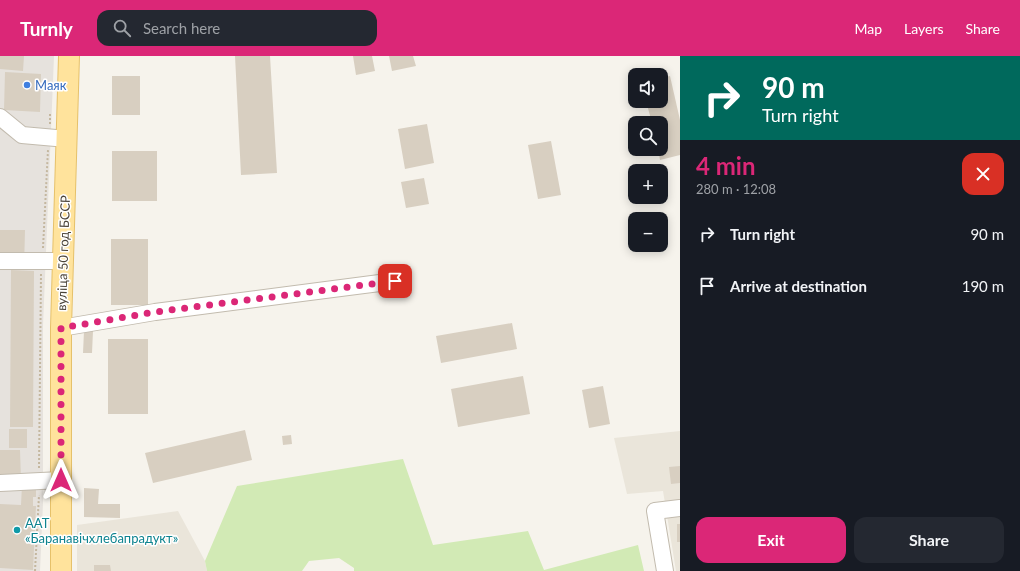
<!DOCTYPE html>
<html lang="en">
<head>
<meta charset="utf-8">
<style>
	:root { --surface:#171b24; --page:#242831; --text:#f1f3f6; --muted:#9ea1a6; --accent:#db2777 }
	body { margin:0; font-family:Lato,sans-serif; background:var(--page); color:var(--text); height:100vh; display:flex; flex-direction:column; font-size:15px; white-space:nowrap }
	* { box-sizing:border-box; margin:0 }
	p { font-size:13px; color:var(--muted) }
	.icon { flex:none; width:22px; height:22px; fill:none; stroke:currentColor; stroke-width:2; stroke-linecap:round; stroke-linejoin:round }
	.map { position:relative; flex:1; overflow:hidden }
	.drawer { display:flex; flex-direction:column; background:var(--surface); width:340px }
	.drawer>* { flex:none }
	.guide { background:#00695c; color:#fff; overflow:hidden }
	.buttons { position:absolute; left:628px; top:12px; display:grid; gap:8px }
	.buttons a { display:grid; place-items:center; width:40px; height:40px; border-radius:8px; background:var(--surface); box-shadow:0 2px 10px #0003; font-size:20px }
	.pin { position:absolute; display:grid; place-items:center; width:34px; height:34px; color:#fff; margin:-17px; border-radius:8px; box-shadow:0 2px 6px #0006 }
	.me { position:absolute; width:44px; margin:-22px; rotate:0deg; stroke-linejoin:round; filter:drop-shadow(0 0 3px #0008) }
	.turn { display:flex; align-items:center; gap:14px; height:84px; padding:0 16px; font-size:18px }
	.turn .icon { width:52px; height:52px; stroke-width:2.5 }
	.turn b { display:block; font-size:28px; line-height:34px }
	.round { display:grid; place-items:center; flex:none; width:42px; height:42px; border-radius:12px; background:var(--page) }
	.overview { display:flex; align-items:center; justify-content:space-between; height:68px; padding:0 16px }
	h1 { font-size:24px; font-weight:700; line-height:30px; color:var(--accent) }
	.cta { display:flex; gap:8px; margin-top:auto; padding:8px 16px }
	.cta a { flex:1; height:46px; border-radius:12px; background:var(--accent); color:#fff; font-size:16px; font-weight:700; line-height:46px; text-align:center }
	.cta a+a { background:var(--page); color:var(--text) }
	ul { padding:0; list-style:none }
	li { display:flex; align-items:center; gap:12px; height:52px; padding:0 16px }
	li div { flex:1 }
	li b { display:block; font-size:15px }
	li em { font-style:normal }
	header { display:flex; align-items:center; gap:24px; box-sizing:border-box; height:56px; padding:0 20px; background:var(--accent); color:#fff }
	header strong { font-size:19px }
	nav { display:flex; gap:22px; margin-inline-start:auto; font-size:14px }
	.search { width:280px; height:36px; background:var(--page); display:flex; align-items:center; gap:10px; box-sizing:border-box; padding:0 14px; border-radius:12px; color:var(--muted); font-size:15px }
	main { display:flex; flex:1; min-height:0 }
	.map>svg:first-child { display:block }
</style>
</head>
<body>
<header>
<strong>Turnly</strong>
<div class="search"><svg class="icon" aria-label="search" viewBox="0 0 24 24"><circle cx="10" cy="10" r="6"/><path d="M15 15l6 6"/></svg>Search here</div>
<nav><a>Map</a><a>Layers</a><a>Share</a></nav>
</header>
<main>
<div class="map">
<svg width="680" height="515" viewBox="0 0 680 515">
	<rect width="100%" height="100%" fill="#f6f3ec"/>
	<path fill="#eae5da" d="M 680,375 L 680,515 L 676,515 L 663,435 L 627,438 L 614,382 Z
		M 178,455 L 205,505 L 207,515 L 77,515 L 77,469 Z"/>
	<path fill="#e6e2dd" d="M 0,0 L 54,0 L 43,270 L 43,447 L 40,515 L 0,515 Z"/>
	<path fill="#d2eab5" d="M 403,403 L 433,489 L 528,475 L 544,514 L 638,489 L 644,515 L 354,515 L 354,512 L 339,502 L 309,505 L 302,515 L 207,515 L 205,505 L 237,430 Z"/>
	<path fill="#d8cfc1" d="M 0,0 L 24,0 L 23,15 L 0,13 Z
		M 235,0 L 270,0 L 277,117 L 241,119 Z
		M 353,0 L 372,0 L 375,15 L 356,19 Z
		M 389,0 L 413,0 L 416,10 L 392,15 Z
		M 5,16 L 41,18 L 40,56 L 4,54 Z
		M 112,20 L 140,20 L 140,59 L 112,59 Z
		M 670,20 L 680,64 L 680,99 L 660,104 L 658,93 L 661,93 L 661,67 L 652,67 L 646,45 L 661,45 L 661,22 Z
		M 427,68 L 434,107 L 405,113 L 398,73 Z
		M 551,85 L 561,139 L 538,143 L 528,89 Z
		M 112,95 L 157,95 L 157,145 L 112,145 Z
		M 424,122 L 429,148 L 406,152 L 401,126 Z
		M 0,174 L 25,174 L 24,213 L 0,213 Z
		M 111,183 L 148,183 L 148,249 L 111,249 Z
		M 11,214 L 34,215 L 33,371 L 10,371 Z
		M 512,267 L 517,293 L 441,307 L 436,280 Z
		M 84,275 L 93,275 L 92,297 L 83,297 Z
		M 108,283 L 148,283 L 148,358 L 108,358 Z
		M 523,320 L 530,358 L 458,371 L 451,333 Z
		M 603,330 L 610,368 L 589,372 L 582,334 Z
		M 9,373 L 27,373 L 27,392 L 9,392 Z
		M 245,374 L 252,404 L 153,427 L 145,397 Z
		M 291,379 L 292,388 L 283,389 L 282,380 Z
		M 0,394 L 20,394 L 21,424 L 0,424 Z
		M 680,410 L 680,427 L 671,428 L 669,411 Z
		M 22,429 L 36,429 L 36,441 L 33,441 L 33,450 L 36,450 L 33,514 L 0,512 L 0,448 L 21,449 Z
		M 84,432 L 99,433 L 98,448 L 120,448 L 120,462 L 84,461 Z
		M 677,468 L 680,468 L 680,486 L 677,486 Z
		M 94,509 L 110,509 L 111,515 L 94,515 Z"/>
	<g fill="none" stroke-linecap="round" stroke-linejoin="round">
		<defs>
			<path id="minor" d="M 0,61 L 22,79 L 67,83
				M 0,205 L 63,205
				M 61,272 L 155,256 L 395,225
				M 0,427 L 61,424
				M 665,515 L 655,455 L 680,452"/>
			<path id="major" d="M 61,515 L 61,272 L 69,0"/>
		</defs>
		<use href="#minor" stroke="#c2bbae" stroke-width="18"/>
		<use href="#major" stroke="#e6c16a" stroke-width="22"/>
		<path stroke="#c4b79f" stroke-width="2" stroke-dasharray="2 2" stroke-linecap="butt" d="M 50,68 L 50,56
			M 43,192 L 48,94
			M 39,412 L 41,218
			M 35,515 L 39,439"/>
		<use href="#minor" stroke="#fff" stroke-width="16"/>
		<use href="#major" stroke="#ffe39c" stroke-width="20"/>
	</g>
	<g fill="none" stroke-linecap="round" stroke-linejoin="round">
		<path stroke="#db2777" stroke-width="7" stroke-dasharray="0 12.6" d="M 61,424 L 61,272 L 155,256 L 395,225"/>
	</g>
	<circle fill="#3f7fe0" stroke="#fff" stroke-width="1.5" cx="27" cy="29" r="4"/>
	<circle fill="#0f9aa8" stroke="#fff" stroke-width="1.5" cx="17" cy="474" r="4"/>
	<g text-anchor="middle" dominant-baseline="central" stroke-width="3" stroke-linejoin="round" paint-order="stroke">
		<g font-size="13" fill="#366cbe" stroke="#fff" text-anchor="start">
			<text x="35" y="29">Маяк</text>
		</g>
		<g font-size="13" fill="#4b4439" stroke="#fff">
			<text transform="translate(63 197) rotate(-88)">вуліца 50 год БССР</text>
		</g>
		<g font-size="13" fill="#0d838f" stroke="#fff" text-anchor="start">
			<text x="25" y="467">ААТ<tspan x="25" dy="15">«Баранавічхлебапрадукт»</tspan></text>
		</g>
	</g>
</svg>
<div class="buttons">
<a><svg class="icon" aria-label="sound" viewBox="0 0 24 24"><path d="M4 9h4l5-4v14l-5-4H4zM17 9q2 3 0 6"/></svg></a>
<a><svg class="icon" aria-label="search" viewBox="0 0 24 24"><circle cx="10" cy="10" r="6"/><path d="M15 15l6 6"/></svg></a>
<a>+</a>
<a>−</a>
</div>
<div class="pin" style="left:395px;top:225px;background:#d93025"><svg class="icon" aria-label="arrive" viewBox="0 0 24 24"><path d="M6 21V4h12l-3 4 3 4H6"/></svg></div>
<svg class="me" style="left:61px;top:424px" viewBox="-20 -20 40 40"><path d="M0-17L14 15 0 8-14 15z" fill="#db2777" stroke="#fff" stroke-width="4"/></svg>
</div>
<section class="drawer">
<div class="guide">
<div class="turn"><svg class="icon" aria-label="right" viewBox="0 0 24 24"><path d="M7 20v-9h11M14 6l5 5-5 5"/></svg><div><b>90 m</b>Turn right</div></div>
</div>
<div class="overview"><div><h1>4 min</h1><p>280 m · 12:08</p></div><a class="round" style="background:#d93025;color:#fff"><svg class="icon" aria-label="close" viewBox="0 0 24 24"><path d="M6 6l12 12M18 6L6 18"/></svg></a></div>
<ul>
<li><svg class="icon" aria-label="right" viewBox="0 0 24 24"><path d="M7 20v-9h11M14 6l5 5-5 5"/></svg><div><b>Turn right</b></div><em>90 m</em></li>
<li><svg class="icon" aria-label="arrive" viewBox="0 0 24 24"><path d="M6 21V4h12l-3 4 3 4H6"/></svg><div><b>Arrive at destination</b></div><em>190 m</em></li>
</ul>
<div class="cta"><a>Exit</a><a>Share</a></div>
</section>
</main>
</body>
</html>
